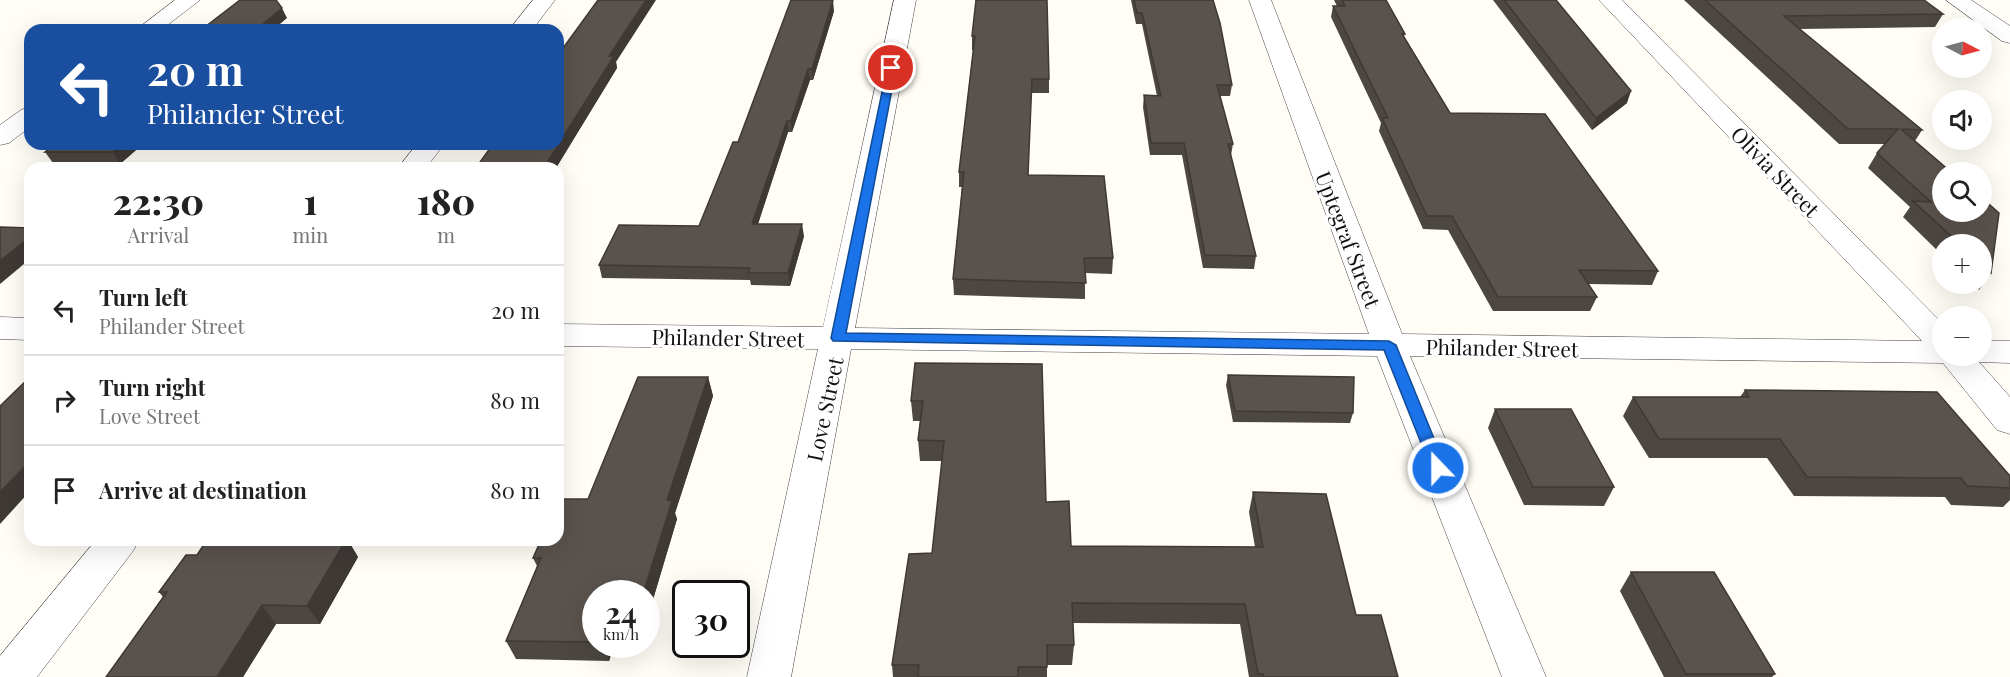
<!DOCTYPE html>
<html lang="en">
<head>
<meta charset="utf-8">
<style>
	:root { --surface:#fff; --page:#f2f2f2; --text:#222; --muted:#767676; --line:#e0e0e0 }
	body { margin:0; font-family:"Playfair Display",serif; background:var(--page); color:var(--text); height:100vh; display:flex; flex-direction:column; font-size:22px; white-space:nowrap }
	* { box-sizing:border-box; margin:0 }
	p { font-size:20px; color:var(--muted) }
	.icon { flex:none; width:33px; height:33px; fill:none; stroke:currentColor; stroke-width:2; stroke-linecap:round; stroke-linejoin:round }
	.map { position:relative; flex:1; overflow:hidden }
	.panel { position:absolute; left:24px; top:162px; width:540px; height:384px; display:flex; flex-direction:column; background:var(--surface); border-radius:18px; box-shadow:0 6px 24px #0002 }
	.panel>* { flex:none }
	.banner { position:absolute; left:24px; top:24px; width:540px; height:126px; border-radius:18px; box-shadow:0 6px 24px #0002; background:#1a4fa0; color:#fff; overflow:hidden }
	.needle { width:39px; rotate:96deg }
	.controls { position:absolute; left:1932px; top:18px; display:grid; gap:12px }
	.controls a { display:grid; place-items:center; width:60px; height:60px; border-radius:50%; background:var(--surface); box-shadow:0 6px 24px #0002; font-size:30px }
	.speed { position:absolute; left:582px; top:580px; display:flex; gap:12px; font-size:30px; font-weight:700; text-align:center }
	.speed>* { display:grid; place-content:center; width:78px; height:78px; border-radius:50%; background:var(--surface); box-shadow:0 6px 24px #0002; line-height:1 }
	.speed small { font-size:15px; font-weight:400 }
	.speed .limit { border:3px solid #111; border-radius:9px; background:#fff; color:#111 }
	.pin { position:absolute; display:grid; place-items:center; width:51px; height:51px; color:#fff; margin:-26px; border:3px solid #fff; border-radius:50%; box-shadow:0 2px 6px #0007 }
	.me { position:absolute; width:66px; margin:-33px; rotate:338deg; stroke-linejoin:round; filter:drop-shadow(0 0 4px #0008) }
	.turn { display:flex; align-items:center; gap:21px; height:126px; padding:0 24px; font-size:27px }
	.turn .icon { width:78px; height:78px; stroke-width:2.5 }
	.turn b { display:block; font-size:42px; line-height:51px }
	.eta { display:flex; justify-content:space-evenly; align-items:center; height:102px; text-align:center }
	.eta b { font-size:36px; font-weight:800; line-height:42px }
	ul { padding:0; list-style:none }
	li { display:flex; align-items:center; gap:18px; height:90px; padding:0 24px; border-top:2px solid var(--line) }
	li div { flex:1 }
	li b { display:block; font-size:22px }
	li em { font-style:normal }
	.map>svg:first-child { display:block }
</style>
</head>
<body>
<div class="map">
<svg width="2010" height="677" viewBox="0 0 2010 677">
	<rect width="100%" height="100%" fill="#fffdf5"/>
	<g fill="none" stroke-linecap="round" stroke-linejoin="round">
		<defs>
			<path id="minor" d="M 175,0 L 200,0 L 161,30 L 136,30 Z
				M 533,0 L 555,0 L 532,30 L 509,30 Z
				M 894,0 L 916,0 L 855,328 L 1369,334 L 1249,0 L 1271,0 L 1402,334 L 1922,341 L 1599,0 L 1622,0 L 1942,323 L 1942,356 L 1982,356 L 1982,341 L 2010,341 L 2010,363 L 1979,362 L 2010,397 L 2010,434 L 1997,430 L 1943,363 L 1410,356 L 1546,677 L 1502,677 L 1377,356 L 851,349 L 791,677 L 747,677 L 818,349 L 558,346 L 558,324 L 823,327 Z
				M 1946,0 L 1971,0 L 2010,26 L 2010,43 L 2002,41 Z
				M 30,107 L 30,127 L 9,143 L 0,145 L 0,125 L 21,110 Z
				M 417,144 L 444,144 L 426,168 L 398,168 Z
				M 0,317 L 30,318 L 30,340 L 0,339 Z
				M 96,540 L 139,540 L 133,551 L 37,677 L 0,677 L 0,656 Z"/>
		</defs>
		<use href="#minor" stroke="#444" stroke-width="1"/>
		<use href="#minor" fill="#fff" fill-rule="evenodd"/>
	</g>
	<path fill="#4d4742" d="M 976,0 L 1049,79 L 1049,93 L 1031,93 L 1028,175 L 1113,258 L 1112,274 L 1085,273 L 1085,299 L 954,295 L 953,279 L 962,187 L 959,187 L 959,172 L 973,50 L 972,50 L 972,36 Z
		M 1131,0 L 1213,0 L 1232,85 L 1230,96 L 1220,96 L 1233,144 L 1231,155 L 1256,256 L 1254,269 L 1203,268 L 1182,155 L 1150,155 L 1143,107 L 1144,95 L 1157,96 L 1142,24 L 1136,24 Z
		M 1334,0 L 1386,0 L 1405,34 L 1404,36 L 1450,113 L 1658,271 L 1652,285 L 1588,284 L 1597,297 L 1590,311 L 1493,311 L 1448,230 L 1423,229 L 1379,131 L 1381,123 L 1331,17 L 1333,6 L 1337,6 Z
		M 1493,0 L 1556,0 L 1627,103 L 1592,130 Z
		M 1684,0 L 1924,0 L 1943,14 L 1935,27 L 1800,29 L 1922,130 L 1915,141 L 1951,172 L 1942,172 L 1942,212 L 1982,212 L 1982,198 L 1999,213 L 1991,273 L 1979,290 L 1972,284 L 1982,284 L 1982,244 L 1942,244 L 1942,255 L 1903,217 L 1910,207 L 1868,168 L 1877,153 L 1885,144 L 1839,144 Z
		M 834,11 L 813,80 L 810,80 L 792,132 L 788,132 L 758,224 L 804,236 L 790,286 L 751,285 L 750,280 L 602,278 L 599,265 L 699,226 L 738,142 Z
		M 616,62 L 617,68 L 556,168 L 479,168 L 478,165 Z
		M 143,144 L 120,164 L 53,163 L 45,152 Z
		M 915,363 L 1046,502 L 1071,546 L 1255,547 L 1249,512 L 1253,492 L 1356,615 L 1398,677 L 1249,677 L 1240,624 L 1073,623 L 1074,645 L 1072,665 L 1047,665 L 1047,677 L 893,677 L 892,665 L 932,553 L 942,461 L 920,461 L 918,440 L 920,421 L 913,421 L 911,401 Z
		M 1228,375 L 1353,413 L 1350,423 L 1233,422 L 1226,385 Z
		M 708,377 L 713,396 L 675,513 L 677,519 L 646,623 L 646,594 L 596,594 L 596,645 L 614,645 L 609,661 L 516,659 L 506,641 L 537,566 L 533,558 L 588,499 Z
		M 1745,390 L 2010,476 L 2010,500 L 2003,507 L 1951,505 L 1945,497 L 1794,496 L 1767,458 L 1649,458 L 1623,416 L 1633,397 L 1740,397 Z
		M 1495,409 L 1614,487 L 1604,506 L 1524,505 L 1488,428 Z
		M 349,542 L 358,557 L 320,624 L 276,624 L 243,677 L 106,677 L 163,597 L 159,592 L 197,555 Z
		M 1631,572 L 1775,674 L 1772,677 L 1664,677 L 1620,591 Z"/>
	<path fill="#3f3936" d="M 646,0 L 656,0 L 616,62 L 617,68 L 556,168 L 546,168 L 545,166 L 609,56 Z
		M 833,0 L 834,11 L 813,80 L 812,69 Z
		M 282,8 L 287,18 L 273,30 L 256,30 Z
		M 808,69 L 810,80 L 792,132 L 791,121 Z
		M 1631,91 L 1627,103 L 1592,130 L 1596,118 Z
		M 787,121 L 788,132 L 754,236 L 752,224 Z
		M 123,144 L 143,144 L 120,164 L 113,152 Z
		M 802,224 L 804,236 L 790,286 L 788,273 Z
		M 30,237 L 30,259 L 0,284 L 0,261 Z
		M 708,377 L 713,396 L 675,513 L 677,519 L 646,623 L 646,594 L 643,594 L 667,500 Z
		M 30,461 L 30,491 L 0,524 L 0,492 Z
		M 330,540 L 350,540 L 349,542 L 358,557 L 320,624 L 307,606 Z
		M 262,605 L 276,624 L 243,677 L 217,677 Z
		M 602,645 L 614,645 L 609,661 Z"/>
	<path fill="#5a524d" stroke="#3f3936" stroke-width="1.5" d="M 240,0 L 276,0 L 282,8 L 256,30 L 201,30 Z
		M 598,0 L 646,0 L 609,56 L 614,56 L 545,166 L 478,165 L 493,144 L 558,144 L 558,55 Z
		M 791,0 L 833,0 L 812,69 L 808,69 L 791,121 L 787,121 L 752,224 L 802,224 L 788,273 L 748,273 L 750,268 L 599,265 L 619,225 L 699,226 L 733,142 L 738,142 Z
		M 976,0 L 1047,0 L 1049,79 L 1032,79 L 1028,175 L 1104,176 L 1113,258 L 1084,258 L 1086,283 L 953,279 L 964,172 L 959,172 L 975,36 L 972,36 Z
		M 1134,0 L 1213,0 L 1220,23 L 1232,85 L 1217,85 L 1233,144 L 1228,144 L 1256,256 L 1205,255 L 1184,143 L 1151,143 L 1144,95 L 1161,96 L 1142,13 L 1137,13 Z
		M 1342,0 L 1386,0 L 1405,34 L 1402,34 L 1450,113 L 1545,114 L 1658,271 L 1579,270 L 1597,297 L 1498,297 L 1452,216 L 1427,216 L 1382,118 L 1388,118 L 1333,6 L 1345,6 Z
		M 1504,0 L 1556,0 L 1631,91 L 1596,118 Z
		M 1705,0 L 1924,0 L 1943,14 L 1784,16 L 1922,130 L 1901,129 L 1951,172 L 1942,172 L 1942,212 L 1982,212 L 1982,198 L 1999,213 L 1991,273 L 1982,265 L 1982,244 L 1960,244 L 1913,201 L 1931,202 L 1877,153 L 1898,129 L 1848,129 Z
		M 55,144 L 123,144 L 113,152 L 45,152 Z
		M 0,227 L 30,228 L 30,237 L 0,261 Z
		M 915,363 L 1042,364 L 1046,502 L 1069,501 L 1071,546 L 1263,547 L 1253,492 L 1326,494 L 1356,615 L 1381,615 L 1398,677 L 1263,677 L 1263,674 L 1258,674 L 1245,604 L 1072,603 L 1074,645 L 1047,645 L 1047,667 L 1018,667 L 1018,677 L 918,677 L 919,665 L 892,665 L 909,554 L 932,553 L 944,441 L 918,440 L 923,401 L 911,401 Z
		M 1228,375 L 1354,377 L 1353,413 L 1235,411 Z
		M 30,377 L 30,461 L 0,492 L 0,406 Z
		M 638,377 L 708,377 L 667,500 L 672,501 L 643,594 L 596,594 L 596,642 L 506,641 L 541,558 L 533,558 L 541,540 L 558,540 L 559,499 L 588,499 Z
		M 1745,390 L 1937,392 L 2010,476 L 2010,488 L 1967,486 L 1961,478 L 1807,477 L 1780,439 L 1659,439 L 1633,397 L 1749,397 Z
		M 1495,409 L 1571,409 L 1614,487 L 1533,487 Z
		M 207,540 L 346,540 L 307,606 L 262,605 L 217,677 L 106,677 L 167,592 L 159,592 L 186,555 L 197,555 Z
		M 1631,572 L 1714,572 L 1775,674 L 1686,674 Z"/>
	<path fill="#1a73e8" stroke="#114b97" stroke-width="1.5" d="M 891,65 L 896,68 L 846,333 L 1389,341 L 1396,345 L 1446,468 L 1444,472 L 1433,472 L 1431,468 L 1384,350 L 833,341 L 831,338 L 887,68 Z"/>
	<g text-anchor="middle" dominant-baseline="central" stroke-width="6" stroke-linejoin="round" paint-order="stroke">
		<g font-size="21" fill="#111" stroke="#fff">
			<text transform="translate(1776 171) rotate(46)">Olivia Street</text>
			<text transform="translate(1349 239) rotate(69)">Uptegraf Street</text>
			<text transform="translate(728 337) rotate(1)">Philander Street</text>
			<text transform="translate(1502 347) rotate(1)">Philander Street</text>
			<text transform="translate(824 409) rotate(-78)">Love Street</text>
		</g>
	</g>
</svg>
<div class="controls">
<a><svg class="needle" viewBox="-14 -14 28 28"><path d="M0-13l5 13h-10z" fill="#e53935"/><path d="M0 13l5-13h-10z" fill="#767676"/></svg></a>
<a><svg class="icon" aria-label="sound" viewBox="0 0 24 24"><path d="M4 9h4l5-4v14l-5-4H4zM17 9q2 3 0 6"/></svg></a>
<a><svg class="icon" aria-label="search" viewBox="0 0 24 24"><circle cx="10" cy="10" r="6"/><path d="M15 15l6 6"/></svg></a>
<a>+</a>
<a>−</a>
</div>
<div class="speed"><div>24<small>km/h</small></div><div class="limit">30</div></div>
<div class="pin" style="left:891px;top:68px;background:#d93025"><svg class="icon" aria-label="arrive" viewBox="0 0 24 24"><path d="M6 21V4h12l-3 4 3 4H6"/></svg></div>
<svg class="me" style="left:1438px;top:468px" viewBox="-20 -20 40 40"><circle r="17" fill="#1a73e8" stroke="#fff" stroke-width="3"/><path d="M0-11L8 9 0 5-8 9z" fill="#fff"/></svg>
<div class="banner">
<div class="turn"><svg class="icon" aria-label="left" viewBox="0 0 24 24"><path d="M17 20v-9H6M10 6l-5 5 5 5"/></svg><div><b>20 m</b>Philander Street</div></div>
</div>
<section class="panel">
<div class="eta">
<div><b>22:30</b><p>Arrival</p></div>
<div><b>1</b><p>min</p></div>
<div><b>180</b><p>m</p></div>
</div>
<ul>
<li><svg class="icon" aria-label="left" viewBox="0 0 24 24"><path d="M17 20v-9H6M10 6l-5 5 5 5"/></svg><div><b>Turn left</b><p>Philander Street</p></div><em>20 m</em></li>
<li><svg class="icon" aria-label="right" viewBox="0 0 24 24"><path d="M7 20v-9h11M14 6l5 5-5 5"/></svg><div><b>Turn right</b><p>Love Street</p></div><em>80 m</em></li>
<li><svg class="icon" aria-label="arrive" viewBox="0 0 24 24"><path d="M6 21V4h12l-3 4 3 4H6"/></svg><div><b>Arrive at destination</b></div><em>80 m</em></li>
</ul>
</section>
</div>
</body>
</html>
